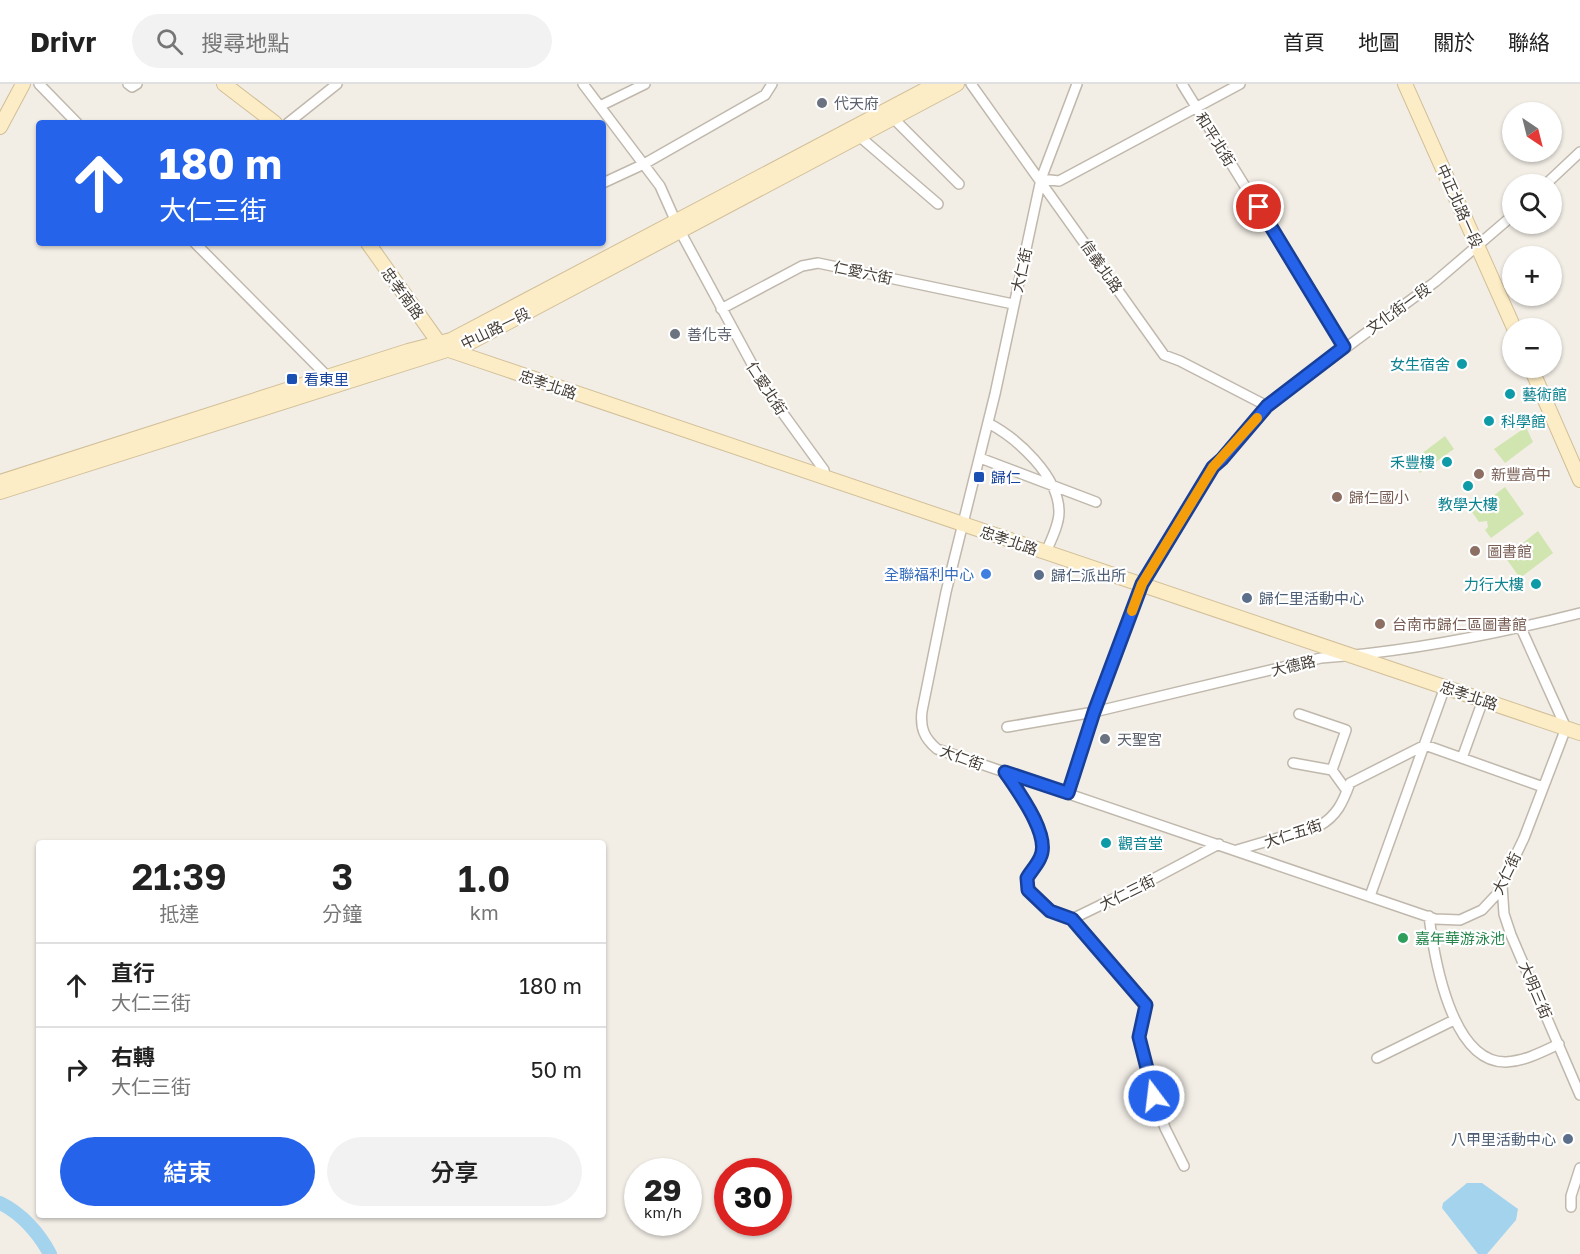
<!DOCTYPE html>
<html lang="zh-TW">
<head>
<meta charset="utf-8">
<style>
	:root { --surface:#fff; --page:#f2f2f2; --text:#222; --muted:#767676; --line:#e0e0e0; --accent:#2563eb }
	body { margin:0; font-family:"Golos Text","Noto Sans TC",sans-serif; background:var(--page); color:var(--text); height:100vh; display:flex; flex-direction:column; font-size:22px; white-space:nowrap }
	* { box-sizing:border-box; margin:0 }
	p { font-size:20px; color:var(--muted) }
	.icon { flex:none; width:33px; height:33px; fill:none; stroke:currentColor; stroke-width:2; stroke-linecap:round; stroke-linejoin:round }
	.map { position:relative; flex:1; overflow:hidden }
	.side { position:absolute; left:36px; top:756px; width:570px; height:378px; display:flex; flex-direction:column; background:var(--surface); border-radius:6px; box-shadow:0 2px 4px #0004 }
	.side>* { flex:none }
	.top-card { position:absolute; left:36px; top:36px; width:570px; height:126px; border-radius:6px; box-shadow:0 2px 4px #0004; background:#2563eb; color:#fff; overflow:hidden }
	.needle { width:39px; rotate:145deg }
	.controls { position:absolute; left:1502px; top:18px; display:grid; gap:12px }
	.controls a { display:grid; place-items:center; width:60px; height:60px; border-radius:50%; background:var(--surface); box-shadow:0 2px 4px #0004; font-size:30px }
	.speed { position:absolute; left:624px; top:1074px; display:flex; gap:12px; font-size:30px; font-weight:700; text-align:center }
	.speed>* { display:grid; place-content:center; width:78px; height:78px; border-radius:50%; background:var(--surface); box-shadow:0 2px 4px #0004; line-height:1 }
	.speed small { font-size:15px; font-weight:400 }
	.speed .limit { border:9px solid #d22; background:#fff; color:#111 }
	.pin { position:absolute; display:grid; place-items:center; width:51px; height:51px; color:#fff; margin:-26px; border:3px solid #fff; border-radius:50%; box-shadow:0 2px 6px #0007 }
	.me { position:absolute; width:66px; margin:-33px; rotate:345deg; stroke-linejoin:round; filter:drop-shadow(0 0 4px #0008) }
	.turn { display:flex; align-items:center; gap:21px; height:126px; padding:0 24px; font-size:27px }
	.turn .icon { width:78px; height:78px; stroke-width:2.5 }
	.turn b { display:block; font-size:42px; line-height:51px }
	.eta { display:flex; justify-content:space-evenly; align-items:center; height:102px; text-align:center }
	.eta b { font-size:36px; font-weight:600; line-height:42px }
	.action { display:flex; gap:12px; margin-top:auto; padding:12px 24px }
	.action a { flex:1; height:69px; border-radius:36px; background:var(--accent); color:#fff; font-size:24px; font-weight:600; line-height:69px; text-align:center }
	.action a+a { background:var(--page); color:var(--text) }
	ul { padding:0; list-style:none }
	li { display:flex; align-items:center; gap:18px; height:84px; padding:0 24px; border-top:2px solid var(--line) }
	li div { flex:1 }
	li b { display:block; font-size:22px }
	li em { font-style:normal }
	header { display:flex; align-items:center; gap:36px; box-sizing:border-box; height:84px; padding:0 30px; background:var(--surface); border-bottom:2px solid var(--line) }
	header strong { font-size:28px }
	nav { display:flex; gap:33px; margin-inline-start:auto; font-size:21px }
	.search { width:420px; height:54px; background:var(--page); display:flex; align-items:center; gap:15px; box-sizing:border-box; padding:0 21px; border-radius:33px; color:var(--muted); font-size:22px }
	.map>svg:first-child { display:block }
</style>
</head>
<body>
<header>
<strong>Drivr</strong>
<div class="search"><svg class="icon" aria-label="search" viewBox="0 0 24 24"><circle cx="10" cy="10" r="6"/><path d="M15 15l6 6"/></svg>搜尋地點</div>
<nav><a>首頁</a><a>地圖</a><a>關於</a><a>聯絡</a></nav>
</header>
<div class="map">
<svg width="1580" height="1170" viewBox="0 0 1580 1170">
	<rect width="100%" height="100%" fill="#f2eee6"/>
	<path fill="#d0e5b0" d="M 1526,343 L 1533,358 L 1505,379 L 1494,365 Z
		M 1445,352 L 1454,365 L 1420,389 L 1412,377 Z
		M 1505,403 L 1524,430 L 1491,454 L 1485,446 L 1488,443 L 1487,437 L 1479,438 L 1472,428 Z
		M 1538,447 L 1553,469 L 1520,494 L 1505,473 Z"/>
	<path fill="#a4d3ed" d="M 1467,1099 L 1482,1099 L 1518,1125 L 1516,1136 L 1487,1170 L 1478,1170 L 1442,1124 L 1443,1119 Z"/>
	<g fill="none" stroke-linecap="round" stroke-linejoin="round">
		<path stroke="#a4d3ed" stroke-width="14" d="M 0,1119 C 21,1129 39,1149 50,1170"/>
		<defs>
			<path id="street" d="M 39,0 L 77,39
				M 128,0 L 132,3 L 137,0
				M 583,0 L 660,102 L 680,147 L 766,306 L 824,386 L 825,394
				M 971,0 L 1164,271 L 1180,277 L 1267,322
				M 1077,0 L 1041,95 L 995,310 L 946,508 L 922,627 C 920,644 924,654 937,665 L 1435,835 L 1460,836 L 1482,826 L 1497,810 L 1524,754 L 1566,644 L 1521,544
				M 1182,0 L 1344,263
				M 600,22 L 645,0
				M 893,34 L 959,100
				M 288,39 L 337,0
				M 859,52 L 938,120
				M 1041,95 L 1059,97 L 1240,0
				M 603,99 L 644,80 L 765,11 L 772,0
				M 1546,100 L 1580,68
				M 195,159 L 330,295
				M 721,225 L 802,182 L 818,179 L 1013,220
				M 988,339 C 1017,354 1059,392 1059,428 C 1059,441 1051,456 1046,468
				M 980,374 L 1096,418
				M 1299,630 L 1346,646 L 1332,686
				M 1007,643 L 1094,628 L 1321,574 C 1406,568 1497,550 1580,529
				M 1462,674 L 1483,616
				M 1293,679 L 1332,686 L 1347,707
				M 1005,688 C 1017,706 1052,752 1040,774 C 1037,781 1030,787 1027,794 C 1029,815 1052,831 1072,835 L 1138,803 L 1219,760
				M 1068,709 L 1094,628 L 1141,500 L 1213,383 L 1222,375 L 1267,322 L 1435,198 L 1512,132
				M 1237,766 L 1319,742 C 1337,732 1343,718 1350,699 L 1425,661 L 1543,703
				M 1502,801 L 1504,830 L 1511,851 L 1580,1011
				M 1370,812 L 1445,603
				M 1429,832 C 1434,873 1451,979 1506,978 C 1525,977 1542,968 1559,960
				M 1072,835 L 1146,921 L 1139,953 L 1150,1000 L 1165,1044 L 1184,1082
				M 1377,974 L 1454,936
				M 1571,1123 L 1571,1112 L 1580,1084"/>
			<path id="secondary" d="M 224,0 L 275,39
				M 1405,0 L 1514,244
				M 0,43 L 23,0
				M 368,159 L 439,259 L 449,266 L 1580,649
				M 1531,284 L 1580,396
				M 0,398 L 408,267 L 451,256 L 936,0
				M 0,408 L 469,259 L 957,0"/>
		</defs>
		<use href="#street" stroke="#c0b8ac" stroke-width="12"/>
		<use href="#secondary" stroke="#d1bf98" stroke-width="16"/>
		<use href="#street" stroke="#fff" stroke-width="9"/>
		<use href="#secondary" stroke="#fcedc6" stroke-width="14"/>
	</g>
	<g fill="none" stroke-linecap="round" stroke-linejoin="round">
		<defs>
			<path id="route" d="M 1154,1012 L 1139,953 L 1146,921 L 1072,835 L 1050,827 L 1028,806 L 1027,794 C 1031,787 1037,781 1040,774 C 1052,752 1017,706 1005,688 L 1068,709 L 1094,628 L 1142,500 L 1213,383 L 1222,375 L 1267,322 L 1344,263 L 1259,123"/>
		</defs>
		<use href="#route" stroke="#184099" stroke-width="15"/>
		<use href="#route" stroke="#2563eb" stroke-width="10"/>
		<path stroke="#f59e0b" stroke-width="10" d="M 1132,527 L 1142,500 L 1213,383 L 1257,334"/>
	</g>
	<g fill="#6b7280" stroke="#fff" stroke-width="2">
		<circle cx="822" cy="19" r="6"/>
		<circle cx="675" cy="250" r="6"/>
		<circle cx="1105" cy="655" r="6"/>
	</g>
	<g fill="#0f9aa8" stroke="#fff" stroke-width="2">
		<circle cx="1462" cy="280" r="6"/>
		<circle cx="1510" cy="310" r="6"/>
		<circle cx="1489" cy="337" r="6"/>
		<circle cx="1447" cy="378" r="6"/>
		<circle cx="1468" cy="402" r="6"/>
		<circle cx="1536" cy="500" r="6"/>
		<circle cx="1106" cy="759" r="6"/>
	</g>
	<g fill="#1a4fb4" stroke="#fff" stroke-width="2">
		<rect x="286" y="289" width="12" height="12" rx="3"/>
		<rect x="973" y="387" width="12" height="12" rx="3"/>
	</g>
	<g fill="#8d6e63" stroke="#fff" stroke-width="2">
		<circle cx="1479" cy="390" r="6"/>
		<circle cx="1337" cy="413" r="6"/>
		<circle cx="1475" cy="467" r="6"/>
		<circle cx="1380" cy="540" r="6"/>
	</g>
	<circle fill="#3f7fe0" stroke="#fff" stroke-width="2" cx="986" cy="490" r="6"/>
	<g fill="#5c6f8a" stroke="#fff" stroke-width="2">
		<circle cx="1039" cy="491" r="6"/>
		<circle cx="1247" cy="514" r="6"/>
		<circle cx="1568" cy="1055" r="6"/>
	</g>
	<circle fill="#2e9e5b" stroke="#fff" stroke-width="2" cx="1403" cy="854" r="6"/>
	<g text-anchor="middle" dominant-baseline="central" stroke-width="4.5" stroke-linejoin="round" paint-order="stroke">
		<g font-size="15" fill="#5b616d" stroke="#fff" text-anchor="start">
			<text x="834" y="19">代天府</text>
			<text x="687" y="250">善化寺</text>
			<text x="1117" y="655">天聖宮</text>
		</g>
		<g font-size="15" fill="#453e36" stroke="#fff">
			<text transform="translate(1216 55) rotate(58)">和平北街</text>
			<text transform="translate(1460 122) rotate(66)">中正北路一段</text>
			<text transform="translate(1102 182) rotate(55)">信義北路</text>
			<text transform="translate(1021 186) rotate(-77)">大仁街</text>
			<text transform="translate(863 188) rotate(12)">仁愛六街</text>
			<text transform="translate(403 209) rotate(54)">忠孝南路</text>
			<text transform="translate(1398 224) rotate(-36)">文化街一段</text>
			<text transform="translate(495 244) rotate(-26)">中山路一段</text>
			<text transform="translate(548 300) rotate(19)">忠孝北路</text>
			<text transform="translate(767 304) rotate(57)">仁愛北街</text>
			<text transform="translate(1009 456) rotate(19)">忠孝北路</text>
			<text transform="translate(1293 581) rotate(-13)">大德路</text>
			<text transform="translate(1469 611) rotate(19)">忠孝北路</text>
			<text transform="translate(962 673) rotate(20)">大仁街</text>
			<text transform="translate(1293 749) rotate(-18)">大仁五街</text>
			<text transform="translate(1506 789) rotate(-64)">大仁街</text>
			<text transform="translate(1127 808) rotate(-26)">大仁三街</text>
			<text transform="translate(1536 906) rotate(67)">大明三街</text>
		</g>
		<g font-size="15" fill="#0d838f" stroke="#fff" text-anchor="end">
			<text x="1450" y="280">女生宿舍</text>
			<text x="1522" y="310" text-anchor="start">藝術館</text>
			<text x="1501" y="337" text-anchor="start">科學館</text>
			<text x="1435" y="378">禾豐樓</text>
			<text x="1468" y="420" text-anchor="middle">教學大樓</text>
			<text x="1524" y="500">力行大樓</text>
			<text x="1118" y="759" text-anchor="start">觀音堂</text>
		</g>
		<g font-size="15" fill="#164399" stroke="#fff" text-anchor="start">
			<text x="304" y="295">看東里</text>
			<text x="991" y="393">歸仁</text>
		</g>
		<g font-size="15" fill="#785e54" stroke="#fff" text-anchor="start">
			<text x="1491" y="390">新豐高中</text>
			<text x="1349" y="413">歸仁國小</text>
			<text x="1487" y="467">圖書館</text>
			<text x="1392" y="540">台南市歸仁區圖書館</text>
		</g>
		<g font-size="15" fill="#366cbe" stroke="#fff" text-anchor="end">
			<text x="974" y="490">全聯福利中心</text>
		</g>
		<g font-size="15" fill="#4e5e75" stroke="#fff" text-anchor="start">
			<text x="1051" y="491">歸仁派出所</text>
			<text x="1259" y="514">歸仁里活動中心</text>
			<text x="1556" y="1055" text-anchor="end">八甲里活動中心</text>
		</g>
		<g font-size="15" fill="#27864d" stroke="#fff" text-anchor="start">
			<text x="1415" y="854">嘉年華游泳池</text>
		</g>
	</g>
</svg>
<div class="controls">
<a><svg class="needle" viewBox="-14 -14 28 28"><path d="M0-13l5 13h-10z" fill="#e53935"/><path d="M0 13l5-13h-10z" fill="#767676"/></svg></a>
<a><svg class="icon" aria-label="search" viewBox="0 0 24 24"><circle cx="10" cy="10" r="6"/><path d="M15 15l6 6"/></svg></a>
<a>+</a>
<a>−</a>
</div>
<div class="speed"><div>29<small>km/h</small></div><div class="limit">30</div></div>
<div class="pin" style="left:1259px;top:123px;background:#d93025"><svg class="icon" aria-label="arrive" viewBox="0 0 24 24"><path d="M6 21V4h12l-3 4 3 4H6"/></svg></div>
<svg class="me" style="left:1154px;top:1012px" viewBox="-20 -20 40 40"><circle r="17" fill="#2563eb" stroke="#fff" stroke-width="3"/><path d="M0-11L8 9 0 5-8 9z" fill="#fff"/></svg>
<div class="top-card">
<div class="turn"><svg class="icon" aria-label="ahead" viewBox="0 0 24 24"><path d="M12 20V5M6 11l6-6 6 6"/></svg><div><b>180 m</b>大仁三街</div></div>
</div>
<section class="side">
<div class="eta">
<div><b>21:39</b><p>抵達</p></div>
<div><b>3</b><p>分鐘</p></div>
<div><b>1.0</b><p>km</p></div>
</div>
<ul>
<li><svg class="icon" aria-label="ahead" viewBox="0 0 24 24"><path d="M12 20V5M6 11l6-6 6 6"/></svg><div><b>直行</b><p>大仁三街</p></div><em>180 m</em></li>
<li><svg class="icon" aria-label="right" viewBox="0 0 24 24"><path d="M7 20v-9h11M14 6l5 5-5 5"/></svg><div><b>右轉</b><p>大仁三街</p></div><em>50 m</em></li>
</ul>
<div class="action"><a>結束</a><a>分享</a></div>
</section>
</div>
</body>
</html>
